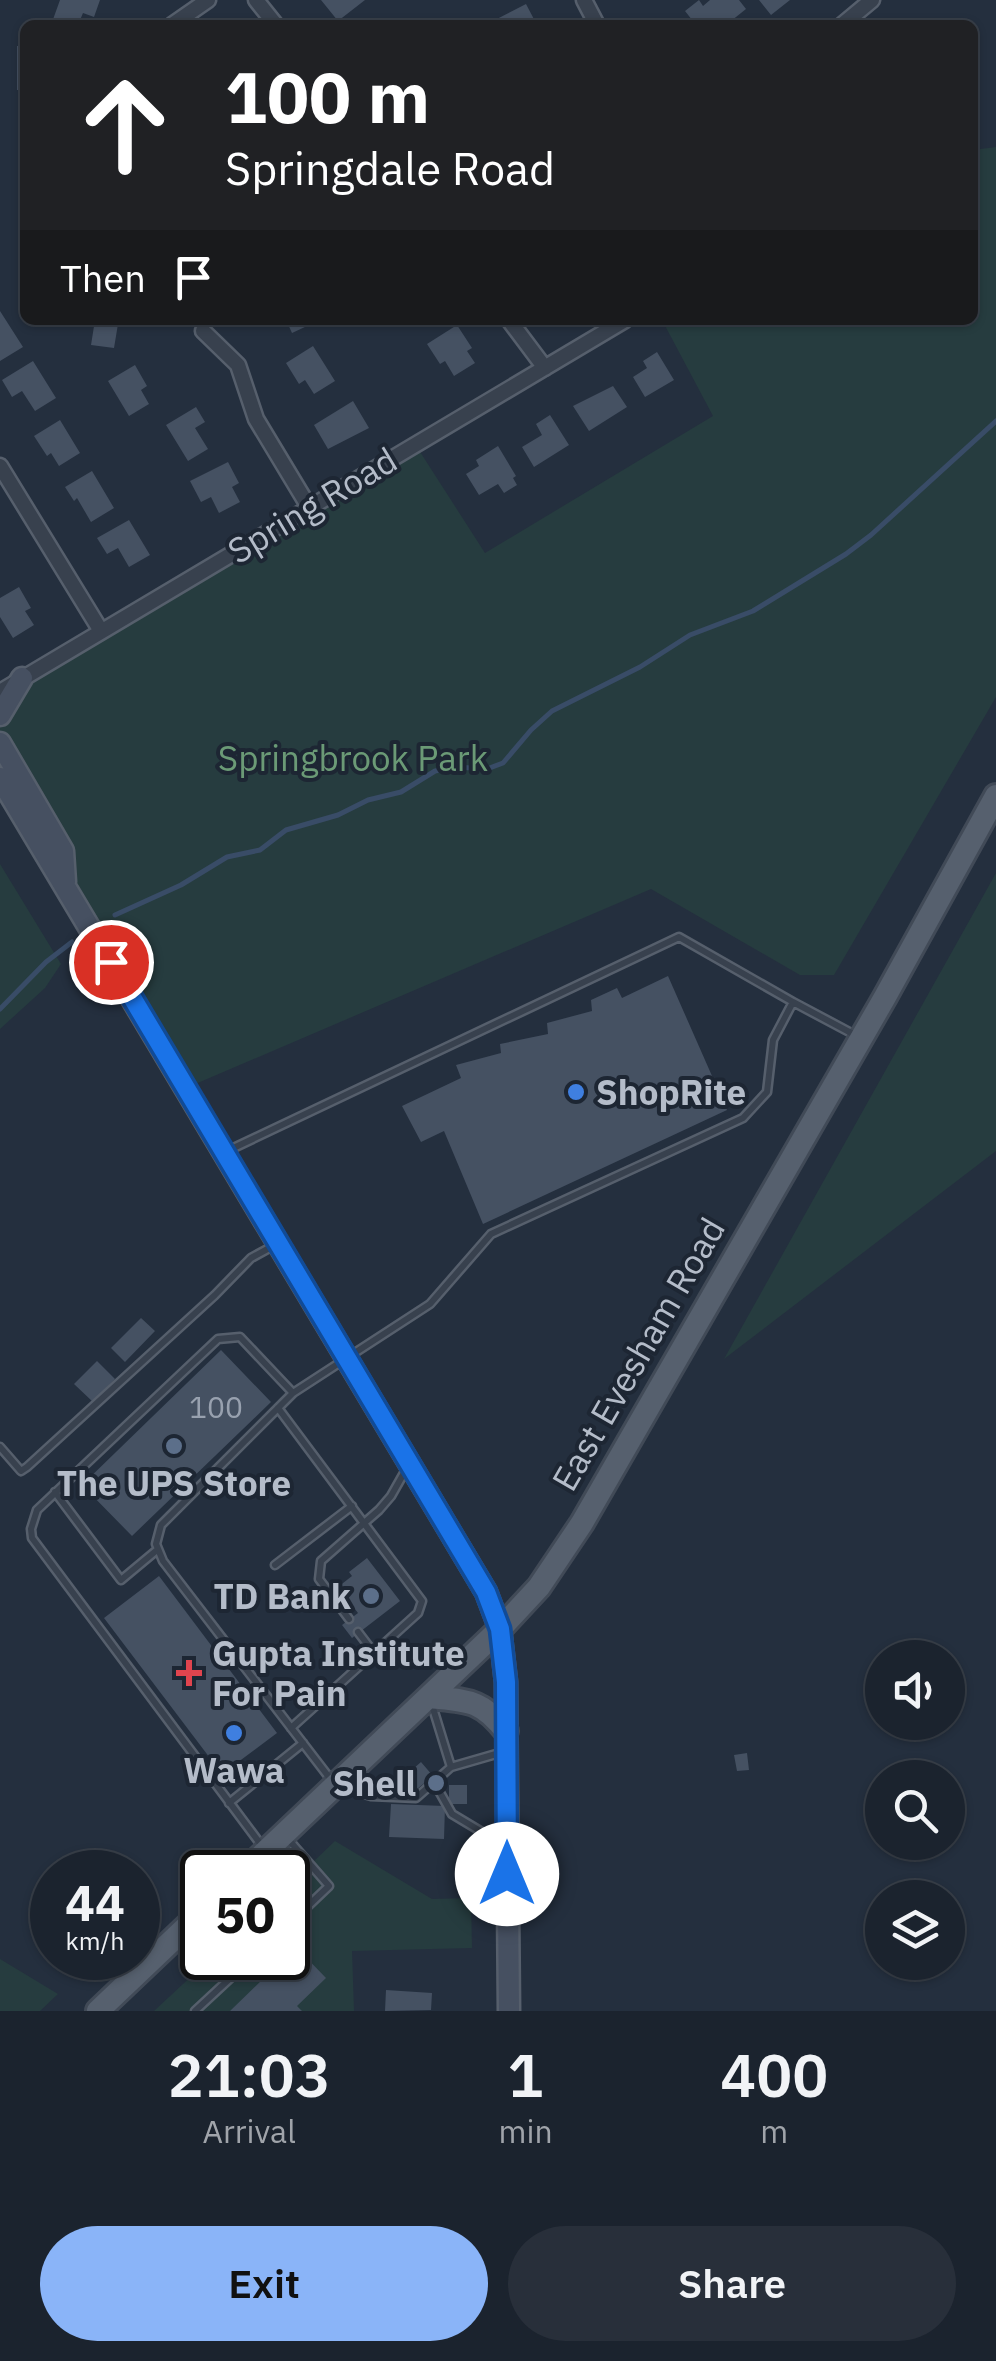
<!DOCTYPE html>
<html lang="en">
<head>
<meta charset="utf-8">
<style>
	:root { --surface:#1b232e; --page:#282f3a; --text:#f1f3f6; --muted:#a0a4aa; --line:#39404a; --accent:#8ab4f8 }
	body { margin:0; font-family:"IBM Plex Sans",sans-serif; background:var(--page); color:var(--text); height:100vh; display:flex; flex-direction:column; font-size:38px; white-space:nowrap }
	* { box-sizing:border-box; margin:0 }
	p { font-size:32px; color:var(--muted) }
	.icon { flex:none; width:55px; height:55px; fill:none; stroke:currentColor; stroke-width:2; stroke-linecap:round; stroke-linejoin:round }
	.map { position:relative; height:2011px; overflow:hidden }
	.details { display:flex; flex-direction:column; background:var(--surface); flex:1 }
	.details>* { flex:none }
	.guide { position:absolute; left:20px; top:20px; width:958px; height:305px; border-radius:15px; box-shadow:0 2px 8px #0004,0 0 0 2px var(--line); background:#202124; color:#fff; overflow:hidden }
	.fabs { position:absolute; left:865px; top:1640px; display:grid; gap:20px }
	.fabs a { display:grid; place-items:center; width:100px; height:100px; border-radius:50%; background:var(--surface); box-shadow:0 2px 8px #0004,0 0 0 2px var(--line); font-size:50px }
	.speed { position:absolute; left:30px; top:1850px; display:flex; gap:20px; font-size:50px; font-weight:700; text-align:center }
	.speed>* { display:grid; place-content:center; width:130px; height:130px; border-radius:50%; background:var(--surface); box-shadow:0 2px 8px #0004,0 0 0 2px var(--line); line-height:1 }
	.speed small { font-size:25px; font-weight:400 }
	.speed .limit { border:5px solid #111; border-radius:15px; background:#fff; color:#111 }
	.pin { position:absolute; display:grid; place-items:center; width:85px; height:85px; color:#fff; margin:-42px; border:5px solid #fff; border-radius:50%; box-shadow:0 2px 10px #0007 }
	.me { position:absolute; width:110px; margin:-55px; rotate:0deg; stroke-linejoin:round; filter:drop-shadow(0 0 8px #0008) }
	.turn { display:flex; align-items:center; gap:35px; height:210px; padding:0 40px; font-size:45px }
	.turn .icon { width:130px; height:130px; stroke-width:2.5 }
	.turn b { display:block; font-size:70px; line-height:85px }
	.then { display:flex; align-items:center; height:95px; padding:0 40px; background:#0003; gap:20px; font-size:38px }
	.eta { display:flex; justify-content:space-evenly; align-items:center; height:170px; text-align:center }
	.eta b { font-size:60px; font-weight:600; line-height:70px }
	.primary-button { display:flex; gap:20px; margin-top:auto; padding:20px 40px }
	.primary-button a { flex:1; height:115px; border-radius:60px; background:var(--accent); color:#111; font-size:40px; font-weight:600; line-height:115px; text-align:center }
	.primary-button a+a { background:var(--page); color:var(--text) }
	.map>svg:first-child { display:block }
</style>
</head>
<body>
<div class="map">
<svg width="996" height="2011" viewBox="0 0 996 2011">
	<rect width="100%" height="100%" fill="#242f3e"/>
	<path fill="#263c3f" d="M 996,147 L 996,697 L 834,975 L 800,975 L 651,889 L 186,1088 L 0,778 L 0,692 L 415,444 L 485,553 L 713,416 L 662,320 L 972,320 L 973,150 Z
		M 0,864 L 61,964 L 45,988 L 0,1029 Z
		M 996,873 L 996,1151 L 724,1359 Z
		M 335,1841 L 432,1899 L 471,1898 L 472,1948 L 352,1951 L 354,2011 L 154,2011 L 211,1958 L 288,1958 L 288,1886 Z
		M 0,1959 L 58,1994 L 40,2011 L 0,2011 Z"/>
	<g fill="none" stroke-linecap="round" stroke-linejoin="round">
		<path stroke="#394c67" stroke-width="5" d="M 115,915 L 181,885 L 227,857 L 260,850 L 286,830 L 338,815 L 368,800 L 401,792 L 435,771 L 456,767 L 487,769 L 503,763 L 531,730 L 552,711 L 640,667 L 690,635 L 753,611 L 846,554 L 871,535 L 996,421
			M 0,1009 L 46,962 L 72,942"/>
	</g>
	<path fill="#455162" d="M 60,0 L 100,0 L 94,17 L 83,13 L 78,25 L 51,25 Z
		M 321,0 L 365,0 L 338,21 Z
		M 699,0 L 703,6 L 710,0 L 739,0 L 746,9 L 726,25 L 696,25 L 685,11 Z
		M 759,0 L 790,0 L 771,15 Z
		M 526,4 L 537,25 L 495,25 L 493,21 Z
		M 17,46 L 25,46 L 25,90 L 17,90 Z
		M 0,311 L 23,347 L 0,361 Z
		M 95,320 L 132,320 L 131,326 L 118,324 L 114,348 L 91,345 Z
		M 286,320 L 320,320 L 292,333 Z
		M 457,325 L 472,348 L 467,351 L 475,363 L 454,376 L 445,361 L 440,364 L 427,344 Z
		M 313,346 L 335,381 L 314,394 L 305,380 L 299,384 L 286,363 Z
		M 657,352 L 674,380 L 645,397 L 633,377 L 647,368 L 643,361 Z
		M 33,361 L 56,398 L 35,411 L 22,391 L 12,397 L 2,380 Z
		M 135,365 L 147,386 L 141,390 L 149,404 L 129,416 L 108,381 Z
		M 613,386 L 627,407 L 589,431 L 573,406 Z
		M 353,401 L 369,428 L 328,449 L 314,425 Z
		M 196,407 L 205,422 L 195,428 L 208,449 L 188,461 L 166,425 Z
		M 550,415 L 569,445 L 534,467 L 522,447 L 542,435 L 536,424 Z
		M 60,420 L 80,453 L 59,466 L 51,453 L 47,456 L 34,436 Z
		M 498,446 L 516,476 L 513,478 L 517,485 L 504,493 L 498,484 L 479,495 L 466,474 L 479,466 L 476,460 Z
		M 228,462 L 239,483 L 232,487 L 240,502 L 219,513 L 211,497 L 201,502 L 190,481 Z
		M 92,471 L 114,508 L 91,522 L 77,498 L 74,501 L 65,487 Z
		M 129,520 L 150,555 L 129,567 L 118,548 L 107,554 L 97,538 Z
		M 19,587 L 31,608 L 25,611 L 34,625 L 13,638 L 0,617 L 0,598 Z
		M 668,976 L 727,1110 L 483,1224 L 444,1131 L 421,1142 L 402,1106 L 461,1078 L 456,1065 L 501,1053 L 500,1044 L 548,1034 L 547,1023 L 592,1011 L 591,1000 L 617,988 L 622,998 Z
		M 141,1318 L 155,1331 L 125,1362 L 111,1348 Z
		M 221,1350 L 271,1402 L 132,1536 L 82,1485 Z
		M 97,1361 L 115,1379 L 93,1402 L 74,1384 Z
		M 367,1558 L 400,1601 L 352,1638 L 342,1625 L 358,1613 L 338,1587 L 352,1576 L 349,1572 Z
		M 159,1576 L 277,1733 L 222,1774 L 104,1618 Z
		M 747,1753 L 749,1770 L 737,1771 L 734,1755 Z
		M 421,1762 L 433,1776 L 417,1789 L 405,1776 Z
		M 449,1785 L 467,1785 L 467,1804 L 449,1804 Z
		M 391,1804 L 445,1806 L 444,1839 L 389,1837 Z
		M 296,1947 L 326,1978 L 297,2006 L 302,2011 L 230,2011 Z
		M 386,1990 L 432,1993 L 431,2010 L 385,2011 Z"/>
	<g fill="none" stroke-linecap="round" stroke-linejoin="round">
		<defs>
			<path id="service" d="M 225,1152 L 679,937 L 793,1002
				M 278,1408 L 422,1601 L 418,1613 L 291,1728
				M 0,1447 L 21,1471 L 27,1467 L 215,1295 L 251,1258 L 273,1246
				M 55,1492 L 121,1580 L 157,1550
				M 275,1565 L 352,1506
				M 349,1619 L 319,1579 L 321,1561 L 379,1510 L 391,1496 L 408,1466
				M 358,1632 L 374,1653
				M 451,1767 L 503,1752
				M 332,1781 L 163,1561 L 156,1544 L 161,1525 L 293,1393 L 430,1304 L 491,1234 L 743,1118 L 767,1092 L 773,1040 L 793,1002 L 855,1035
				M 434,1782 L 452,1814 L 502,1844
				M 342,1788 L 371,1796 L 416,1798 L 451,1767 L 432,1705
				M 229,1803 L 303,1743
				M 262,1846 L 32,1538 L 31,1529 L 37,1510 L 218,1339 L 240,1337 L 293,1393
				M 288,1925 L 329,1886 L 288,1839
				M 195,2011 L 252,1958"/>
			<path id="minor" d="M 256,0 L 276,25
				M 584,0 L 597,25
				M 172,25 L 208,0
				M 842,25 L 872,0
				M 509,320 L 545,368
				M 203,331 L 238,365 L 256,419 L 309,507
				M 0,466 L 101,631
				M 0,692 L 625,320"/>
			<path id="secondary" d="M 0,715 L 22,678
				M 0,743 L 63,851 L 65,882
				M 0,778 L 486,1592 L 500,1629 L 506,1682 L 509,2011"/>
			<path id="primary" d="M 429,1697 C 468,1701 481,1699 506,1731
				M 244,1872 L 500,1629 L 539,1587 L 582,1523 L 885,997 L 996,796
				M 98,2011 L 202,1912"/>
		</defs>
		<use href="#service" stroke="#565f6c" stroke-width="11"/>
		<use href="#minor" stroke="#565f6c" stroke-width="19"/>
		<use href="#secondary" stroke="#565f6c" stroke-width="25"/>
		<use href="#primary" stroke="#414a57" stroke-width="28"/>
		<use href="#service" stroke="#38414e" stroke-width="6"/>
		<use href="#minor" stroke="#38414e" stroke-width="14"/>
		<use href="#secondary" stroke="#465061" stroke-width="20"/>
		<use href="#primary" stroke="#56606e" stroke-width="22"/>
	</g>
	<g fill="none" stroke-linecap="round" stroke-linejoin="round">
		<defs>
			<path id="route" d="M 111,962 L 486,1592 L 500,1629 L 506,1682 L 507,1874"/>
		</defs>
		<use href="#route" stroke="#114b97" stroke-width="25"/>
		<use href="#route" stroke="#1a73e8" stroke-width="18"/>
	</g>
	<g fill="#3f7fe0" stroke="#1d2633" stroke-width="4">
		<circle cx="576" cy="1092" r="10"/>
		<circle cx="234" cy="1733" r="10"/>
	</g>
	<g fill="#5c6f8a" stroke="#1d2633" stroke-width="4">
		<circle cx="174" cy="1446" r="10"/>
		<circle cx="371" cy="1596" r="10"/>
		<circle cx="436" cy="1783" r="10"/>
	</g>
	<path fill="#e0444e" stroke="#1d2633" stroke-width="4" d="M184 1658h10v10h10v10h-10v10h-10v-10h-10v-10h10z"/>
	<g text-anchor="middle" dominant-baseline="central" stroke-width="8" stroke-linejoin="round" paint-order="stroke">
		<g font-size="30" fill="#98a1af">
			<text x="216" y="1406">100</text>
		</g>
		<g font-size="35" fill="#b4bcc9" stroke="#1d2633">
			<text transform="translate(312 505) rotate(-31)">Spring Road</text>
			<text transform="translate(638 1354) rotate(-60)">East Evesham Road</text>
		</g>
		<g font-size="35" fill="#6b9a76" stroke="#1d2633">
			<text x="353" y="758">Springbrook Park</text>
		</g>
		<g font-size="35" font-weight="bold" fill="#b4bcc9" stroke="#1d2633" text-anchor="start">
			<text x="596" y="1092">ShopRite</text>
			<text x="174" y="1483" text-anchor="middle">The UPS Store</text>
			<text x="351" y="1596" text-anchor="end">TD Bank</text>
			<text x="212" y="1653">Gupta Institute<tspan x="212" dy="40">For Pain</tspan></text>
			<text x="234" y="1770" text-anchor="middle">Wawa</text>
			<text x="416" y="1783" text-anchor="end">Shell</text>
		</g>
	</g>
</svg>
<div class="fabs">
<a><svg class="icon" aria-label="sound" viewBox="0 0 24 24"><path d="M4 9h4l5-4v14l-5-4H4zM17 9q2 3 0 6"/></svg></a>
<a><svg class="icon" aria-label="search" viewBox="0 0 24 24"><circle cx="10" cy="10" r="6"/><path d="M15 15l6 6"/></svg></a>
<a><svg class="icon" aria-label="layers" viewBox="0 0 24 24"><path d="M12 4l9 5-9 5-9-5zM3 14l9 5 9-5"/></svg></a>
</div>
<div class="speed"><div>44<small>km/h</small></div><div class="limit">50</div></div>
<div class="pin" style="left:111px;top:962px;background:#d93025"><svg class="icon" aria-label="arrive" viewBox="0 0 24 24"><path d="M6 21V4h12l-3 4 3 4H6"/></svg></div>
<svg class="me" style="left:507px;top:1874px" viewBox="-20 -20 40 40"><circle r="19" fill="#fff"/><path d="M0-13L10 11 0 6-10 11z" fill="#1a73e8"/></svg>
<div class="guide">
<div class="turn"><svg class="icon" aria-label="ahead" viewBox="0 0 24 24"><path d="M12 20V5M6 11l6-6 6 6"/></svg><div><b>100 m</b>Springdale Road</div></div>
<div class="then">Then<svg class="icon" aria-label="arrive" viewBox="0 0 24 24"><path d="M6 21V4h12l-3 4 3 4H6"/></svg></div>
</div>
</div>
<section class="details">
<div class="eta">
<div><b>21:03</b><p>Arrival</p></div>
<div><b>1</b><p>min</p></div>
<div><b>400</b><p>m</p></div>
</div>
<div class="primary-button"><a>Exit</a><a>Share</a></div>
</section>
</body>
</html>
